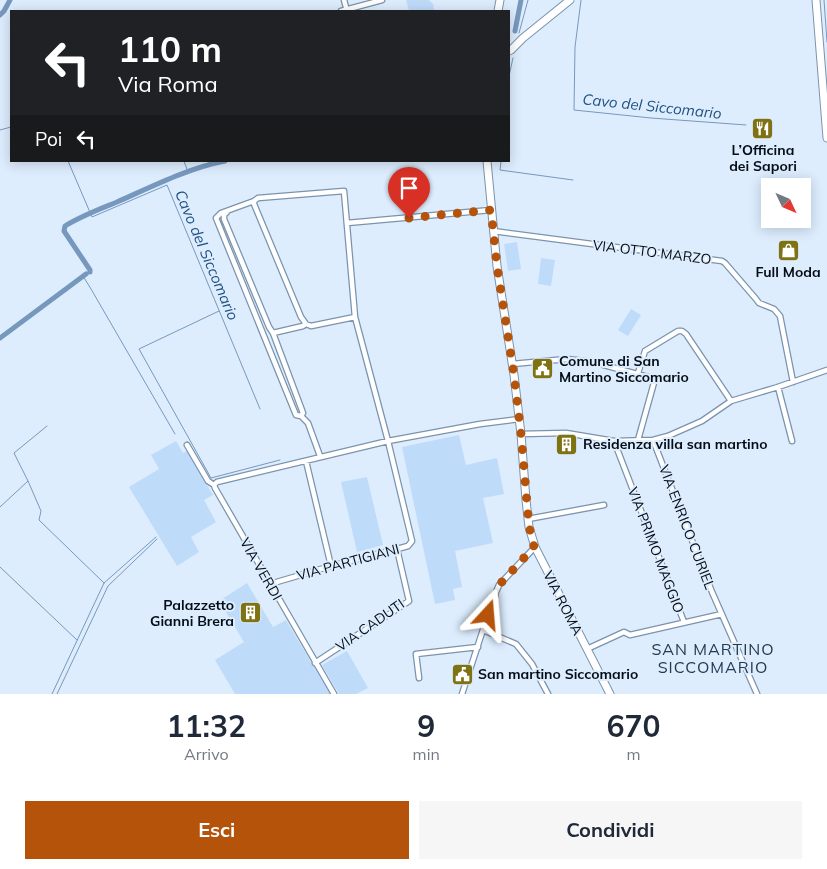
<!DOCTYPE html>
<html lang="it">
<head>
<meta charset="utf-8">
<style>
	:root { --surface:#fff; --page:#f6f6f7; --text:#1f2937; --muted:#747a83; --accent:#b45309 }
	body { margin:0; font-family:Mulish,sans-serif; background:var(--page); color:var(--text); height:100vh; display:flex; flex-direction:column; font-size:19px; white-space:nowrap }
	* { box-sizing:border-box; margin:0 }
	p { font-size:16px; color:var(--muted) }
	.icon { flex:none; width:28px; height:28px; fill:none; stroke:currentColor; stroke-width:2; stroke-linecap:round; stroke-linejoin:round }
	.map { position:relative; height:694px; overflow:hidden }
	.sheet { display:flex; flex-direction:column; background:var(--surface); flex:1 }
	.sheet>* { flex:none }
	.top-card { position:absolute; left:10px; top:10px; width:500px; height:152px; border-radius:0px; box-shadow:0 2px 12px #0003; background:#202124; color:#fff; overflow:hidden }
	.needle { width:32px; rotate:134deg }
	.tools { position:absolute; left:761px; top:178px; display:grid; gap:10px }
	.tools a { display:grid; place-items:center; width:50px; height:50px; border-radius:0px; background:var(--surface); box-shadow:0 2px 12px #0003; font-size:25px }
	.pin { position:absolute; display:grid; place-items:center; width:42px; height:42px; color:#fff; margin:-51px -21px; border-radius:50% 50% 50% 0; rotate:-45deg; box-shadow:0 0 5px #0007 }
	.pin .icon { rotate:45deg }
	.me { position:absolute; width:55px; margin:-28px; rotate:19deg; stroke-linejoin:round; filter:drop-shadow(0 0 4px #0008) }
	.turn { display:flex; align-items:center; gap:18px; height:105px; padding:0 25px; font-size:22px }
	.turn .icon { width:65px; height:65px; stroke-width:2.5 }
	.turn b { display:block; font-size:35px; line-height:42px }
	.then { display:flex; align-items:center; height:48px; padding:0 25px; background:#0003; gap:10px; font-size:19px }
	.eta { display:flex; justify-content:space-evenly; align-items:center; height:85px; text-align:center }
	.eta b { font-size:30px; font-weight:700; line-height:35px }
	.cta { display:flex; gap:10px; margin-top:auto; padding:10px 25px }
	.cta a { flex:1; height:58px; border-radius:0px; background:var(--accent); color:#fff; font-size:20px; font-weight:700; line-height:58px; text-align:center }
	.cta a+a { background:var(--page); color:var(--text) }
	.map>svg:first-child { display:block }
</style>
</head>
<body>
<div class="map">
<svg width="827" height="694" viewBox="0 0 827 694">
	<rect width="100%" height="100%" fill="#ddedfe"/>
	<path fill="#bfdbfa" d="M 406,0 L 429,0 L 434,5 L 433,6 L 435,11 L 409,11 Z
		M 517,242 L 521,269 L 508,271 L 504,244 Z
		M 541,258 L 555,260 L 551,286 L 538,284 Z
		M 631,309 L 641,315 L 628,336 L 618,330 Z
		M 459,435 L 466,465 L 497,458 L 504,494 L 483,498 L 493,543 L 455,551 L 462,587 L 453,589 L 455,600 L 435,604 L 402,447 Z
		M 176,441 L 183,453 L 187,451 L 213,495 L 204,500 L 216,522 L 191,537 L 199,552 L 177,566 L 129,487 L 159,469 L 151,455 Z
		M 367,477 L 383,545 L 357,552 L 341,482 Z
		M 247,583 L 273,627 L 286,620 L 330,694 L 235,694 L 215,660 L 244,642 L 219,601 Z
		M 347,651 L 368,688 L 356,694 L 339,694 L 322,665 Z"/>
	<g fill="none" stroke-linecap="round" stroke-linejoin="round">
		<path stroke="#7798bd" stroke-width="1" d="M 581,0 L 575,47 L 574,110 L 651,118 L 746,125
			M 824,0 L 827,42
			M 519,33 L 528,0
			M 509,76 L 513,58
			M 0,130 L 11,127
			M 68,161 L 92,217 L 167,185 L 260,409
			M 184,161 L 188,172
			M 501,161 L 500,170 L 573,180
			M 83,276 L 91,289 L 175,434
			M 219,311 L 139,349 L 211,478 L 280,460
			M 28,481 L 14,453 L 47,426
			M 0,507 L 28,481 L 41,511 L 39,520 L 104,583
			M 0,567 L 77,640
			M 52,694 L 104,583 L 156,537
			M 57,694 L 108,586 L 157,539"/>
		<path stroke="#7798bd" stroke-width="5" d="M 0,15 L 4,11 L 10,0
			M 515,31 L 521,0
			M 90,272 L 90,270 L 64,231 L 65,226 C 81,216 100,209 117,202 C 151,187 188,168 225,161
			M 0,338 L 86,274"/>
		<defs>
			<path id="street" d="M 344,0 L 347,11
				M 341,11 L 382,0
				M 227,212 L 224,215 L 224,219 L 269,327 L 273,333 L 303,413 L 301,416 L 296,415 L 216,218 L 221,213 L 254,201
				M 347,223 L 491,210
				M 493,231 L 722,261 L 725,263 L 756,299 L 759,303 L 774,309 L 780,316 L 793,382
				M 273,333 L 303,326 L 306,324
				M 512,364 L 567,359 L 593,362 L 655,379 L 638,440
				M 638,373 L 645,351 L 678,331 L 682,331 L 686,334 L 731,401
				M 778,387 L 792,441
				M 301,416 L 308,423 L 320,456
				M 521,434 L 566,433 L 614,441 L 653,440 L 668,436 L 702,421 L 731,401 L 778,387 L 827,370
				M 653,440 L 712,592 L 757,694
				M 614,441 L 684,622
				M 187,445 L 208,481 L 214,485 L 215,488 L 334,694
				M 306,461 L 331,566
				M 214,485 L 217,482 L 388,441 L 480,424 L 519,419
				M 528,519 L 604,505
				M 270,584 L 331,566 L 397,549 L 408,546 L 412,541 L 388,441 L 355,317 L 344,191 L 258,198 L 254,201 L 254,204 L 301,317 L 306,324 L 311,326 L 355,317
				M 483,630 L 516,644 L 532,664 L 548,694
				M 587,649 L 624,632 L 630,635 L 722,614
				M 315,663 L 409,601 L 397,549
				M 419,678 L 416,654 L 478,647
				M 462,694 L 493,599 L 499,585 L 535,547"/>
			<path id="secondary" d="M 816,0 L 827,138
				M 498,11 L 500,0
				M 509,51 L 511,50 L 523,38 L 570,0
				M 487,161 L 497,266 L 514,375 L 521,434 L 526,500 L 529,527 L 535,547 L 610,694"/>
		</defs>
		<use href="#street" stroke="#7b93ad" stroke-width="7"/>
		<use href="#secondary" stroke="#7b93ad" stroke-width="9"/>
		<use href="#street" stroke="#fff" stroke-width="4.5"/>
		<use href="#secondary" stroke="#fff" stroke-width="7"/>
	</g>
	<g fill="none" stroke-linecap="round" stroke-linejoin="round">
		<path stroke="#b45309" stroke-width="9" stroke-dasharray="0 16.2" d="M 409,218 L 491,210 L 497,266 L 514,375 L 521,434 L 529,526 L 534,547 L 499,585 L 493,599 L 488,615"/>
	</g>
	<defs>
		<symbol id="restaurant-square" viewBox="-11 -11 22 22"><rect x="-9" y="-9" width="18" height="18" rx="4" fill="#7f7213" stroke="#ddedfe"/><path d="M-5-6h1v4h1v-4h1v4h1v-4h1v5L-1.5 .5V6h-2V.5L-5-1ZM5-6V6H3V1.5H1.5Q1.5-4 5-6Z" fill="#fff"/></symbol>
		<symbol id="shop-square" viewBox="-11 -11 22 22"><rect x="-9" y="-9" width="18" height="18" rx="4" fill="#7f7213" stroke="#ddedfe"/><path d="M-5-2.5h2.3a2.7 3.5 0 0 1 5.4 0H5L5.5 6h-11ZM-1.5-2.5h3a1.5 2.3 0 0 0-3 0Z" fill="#fff"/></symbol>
		<symbol id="civic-square" viewBox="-11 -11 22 22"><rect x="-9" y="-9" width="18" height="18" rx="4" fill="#7f7213" stroke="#ddedfe"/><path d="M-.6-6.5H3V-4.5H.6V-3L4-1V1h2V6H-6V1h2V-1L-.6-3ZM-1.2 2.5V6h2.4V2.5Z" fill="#fff"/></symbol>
		<symbol id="building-square" viewBox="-11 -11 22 22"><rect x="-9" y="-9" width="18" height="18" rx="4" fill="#7f7213" stroke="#ddedfe"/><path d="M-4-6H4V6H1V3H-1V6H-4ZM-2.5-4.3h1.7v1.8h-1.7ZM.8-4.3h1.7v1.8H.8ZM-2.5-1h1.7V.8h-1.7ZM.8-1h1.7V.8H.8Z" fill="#fff"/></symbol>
	</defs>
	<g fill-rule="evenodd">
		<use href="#restaurant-square" x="750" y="116" width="25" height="25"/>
		<use href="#shop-square" x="776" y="238" width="25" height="25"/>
		<use href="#civic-square" x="530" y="356" width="25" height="25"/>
		<use href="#building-square" x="554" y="432" width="25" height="25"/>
		<use href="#building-square" x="238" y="600" width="25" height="25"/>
		<use href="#civic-square" x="450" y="662" width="25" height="25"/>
	</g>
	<g text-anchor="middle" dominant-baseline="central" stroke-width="4" stroke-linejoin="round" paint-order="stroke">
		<g font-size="14" font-weight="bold" fill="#050d16" stroke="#ddedfe" text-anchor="start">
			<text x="763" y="150" text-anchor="middle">L’Officina<tspan x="763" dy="16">dei Sapori</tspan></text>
			<text x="788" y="272" text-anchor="middle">Full Moda</text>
			<text x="559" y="361">Comune di San<tspan x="559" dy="16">Martino Siccomario</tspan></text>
			<text x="583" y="444">Residenza villa san martino</text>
			<text x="234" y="605" text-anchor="end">Palazzetto<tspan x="234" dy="16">Gianni Brera</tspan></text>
			<text x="478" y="674">San martino Siccomario</text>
		</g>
		<g font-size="14" fill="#050d16" stroke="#ddedfe">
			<text transform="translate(652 252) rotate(7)">VIA OTTO MARZO</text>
			<text transform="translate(687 527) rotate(69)">VIA ENRICO CURIEL</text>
			<text transform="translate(656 550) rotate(69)">VIA PRIMO MAGGIO</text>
			<text transform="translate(348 562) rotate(-15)">VIA PARTIGIANI</text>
			<text transform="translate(261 569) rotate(60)">VIA VERDI</text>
			<text transform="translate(563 603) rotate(63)">VIA ROMA</text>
			<text transform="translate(370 625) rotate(-35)">VIA CADUTI</text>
		</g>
		<g font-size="15" font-style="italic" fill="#205182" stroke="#ddedfe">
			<text transform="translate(652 106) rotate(6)">Cavo del Siccomario</text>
			<text transform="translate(207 255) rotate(67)">Cavo del Siccomario</text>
		</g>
		<g font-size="16" letter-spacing="1" fill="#253a50" stroke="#ddedfe">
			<text x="713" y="649">SAN MARTINO<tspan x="713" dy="18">SICCOMARIO</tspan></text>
		</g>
	</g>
</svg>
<div class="tools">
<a><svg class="needle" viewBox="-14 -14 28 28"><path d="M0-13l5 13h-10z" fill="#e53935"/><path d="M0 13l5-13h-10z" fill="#747a83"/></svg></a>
</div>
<div class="pin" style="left:409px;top:218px;background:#d93025"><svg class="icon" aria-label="arrive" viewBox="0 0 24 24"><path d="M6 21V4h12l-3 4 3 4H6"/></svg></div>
<svg class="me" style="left:488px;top:615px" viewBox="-20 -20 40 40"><path d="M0-17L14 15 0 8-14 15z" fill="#b45309" stroke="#fff" stroke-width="4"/></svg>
<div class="top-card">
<div class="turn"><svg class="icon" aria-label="left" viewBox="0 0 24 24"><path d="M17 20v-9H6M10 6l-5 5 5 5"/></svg><div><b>110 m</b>Via Roma</div></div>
<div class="then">Poi<svg class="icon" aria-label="left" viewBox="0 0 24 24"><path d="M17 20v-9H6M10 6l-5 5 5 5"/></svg></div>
</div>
</div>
<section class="sheet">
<div class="eta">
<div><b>11:32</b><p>Arrivo</p></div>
<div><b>9</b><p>min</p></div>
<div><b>670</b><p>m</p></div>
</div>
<div class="cta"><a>Esci</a><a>Condividi</a></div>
</section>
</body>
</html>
